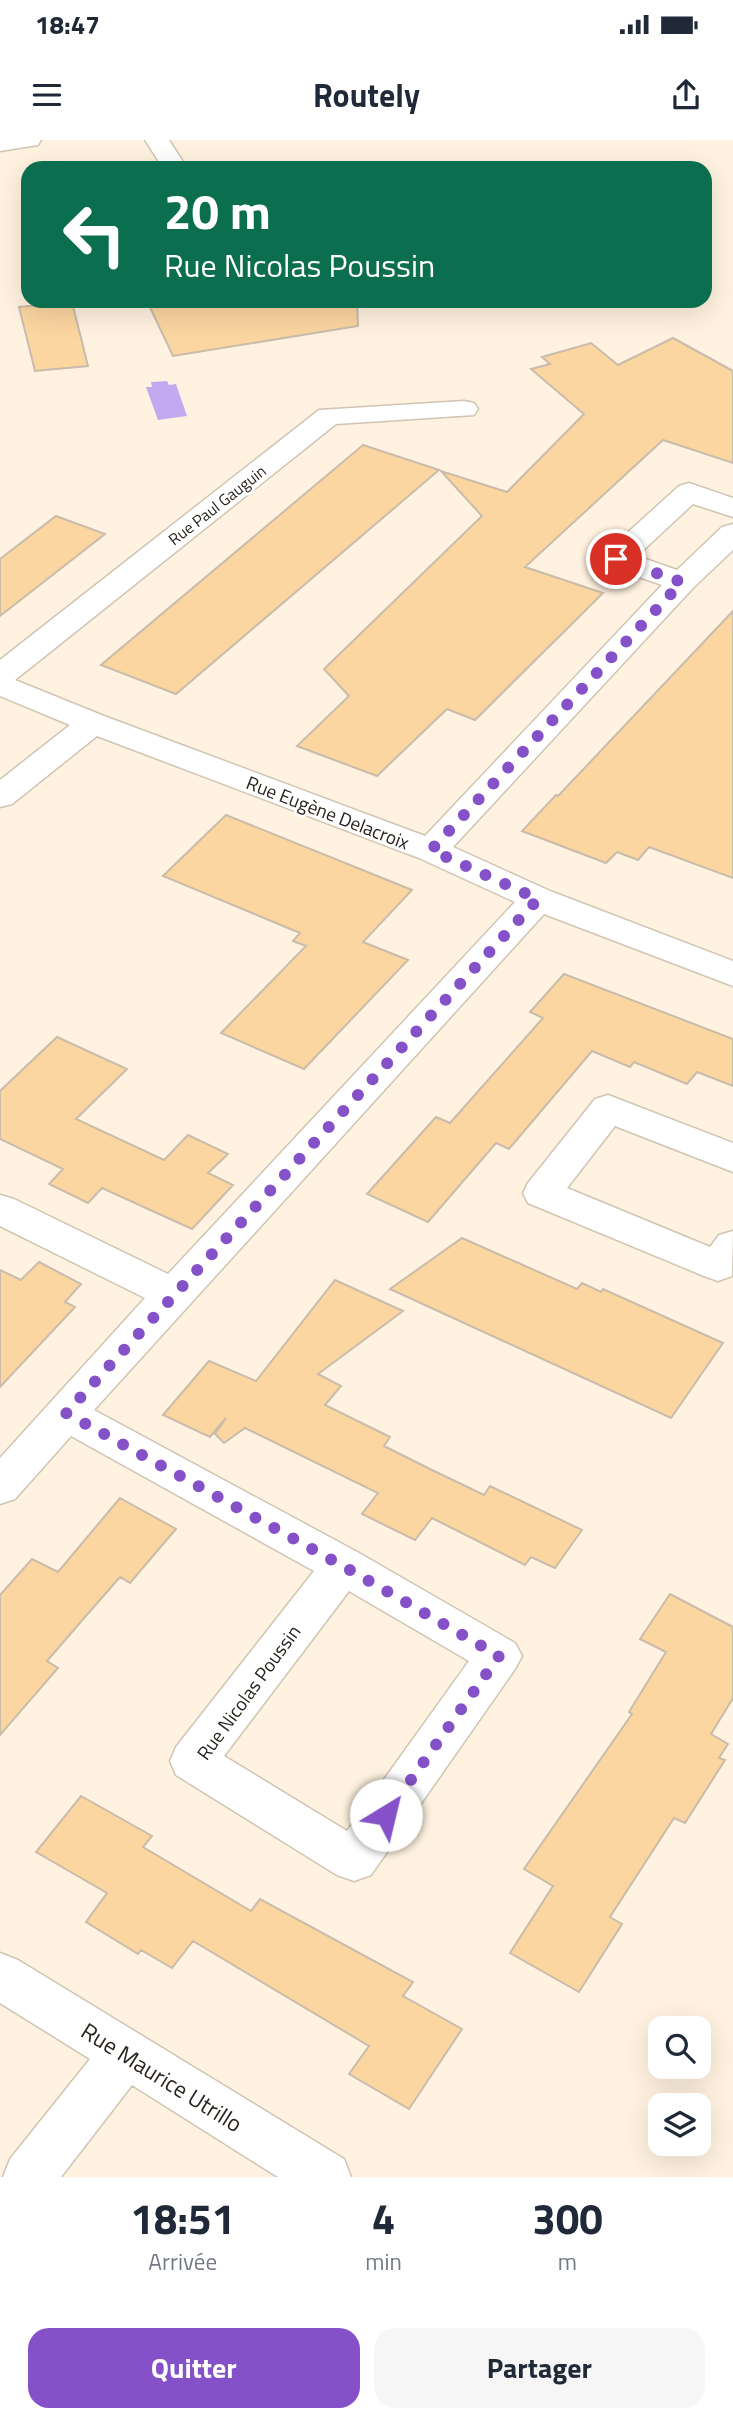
<!DOCTYPE html>
<html lang="fr">
<head>
<meta charset="utf-8">
<style>
	:root { --surface:#fff; --page:#f6f6f7; --text:#1f2937; --muted:#747a83; --accent:#8451c9 }
	body { margin:0; font-family:"Titillium Web",sans-serif; background:var(--page); color:var(--text); height:100vh; display:flex; flex-direction:column; font-size:26px; white-space:nowrap }
	* { box-sizing:border-box; margin:0 }
	p { font-size:23px; color:var(--muted) }
	.icon { flex:none; width:38px; height:38px; fill:none; stroke:currentColor; stroke-width:2; stroke-linecap:round; stroke-linejoin:round }
	.map { position:relative; height:2037px; overflow:hidden }
	.details { display:flex; flex-direction:column; background:var(--surface); flex:1 }
	.details>* { flex:none }
	.hud { position:absolute; left:21px; top:21px; width:691px; height:147px; border-radius:21px; box-shadow:0 7px 28px #0002; background:#0b6e4f; color:#fff; overflow:hidden }
	.buttons { position:absolute; left:648px; top:1876px; display:grid; gap:14px }
	.buttons a { display:grid; place-items:center; width:63px; height:63px; border-radius:14px; background:var(--surface); box-shadow:0 7px 28px #0002; font-size:35px }
	.pin { position:absolute; display:grid; place-items:center; width:60px; height:60px; color:#fff; margin:-30px; border:4px solid #fff; border-radius:50%; box-shadow:0 2px 7px #0007 }
	.me { position:absolute; width:77px; margin:-38px; rotate:36deg; stroke-linejoin:round; filter:drop-shadow(0 0 5px #0008) }
	.turn { display:flex; align-items:center; gap:24px; height:147px; padding:0 28px; font-size:32px }
	.turn .icon { width:91px; height:91px; stroke-width:2.5 }
	.turn b { display:block; font-size:49px; line-height:60px }
	.eta { display:flex; justify-content:space-evenly; align-items:center; height:119px; text-align:center }
	.eta b { font-size:42px; font-weight:700; line-height:49px }
	.button { display:flex; gap:14px; margin-top:auto; padding:14px 28px }
	.button a { flex:1; height:80px; border-radius:21px; background:var(--accent); color:#fff; font-size:28px; font-weight:700; line-height:80px; text-align:center }
	.button a+a { background:var(--page); color:var(--text) }
	.status { display:flex; justify-content:space-between; align-items:center; height:49px; padding:0 35px; background:var(--surface); direction:ltr }
	.status svg { height:19px; fill:currentColor }
	header { display:flex; justify-content:space-between; align-items:center; height:91px; padding:0 28px; background:var(--surface); font-size:32px; font-weight:700 }
	.map>svg:first-child { display:block }
</style>
</head>
<body>
<div class="status"><b>18:47</b><svg viewBox="0 0 49 12"><path d="M0 12V9h3v3zM5 12V6h3v6zM10 12V3h3v9zM15 12V0h3v12zM26 1h20v11H26zM47 4h2v5h-2z"/></svg></div>
<header><svg class="icon" aria-label="menu" viewBox="0 0 24 24"><path d="M4 6h16M4 12h16M4 18h16"/></svg>Routely<svg class="icon" aria-label="share" viewBox="0 0 24 24"><path d="M12 15V3M7 8l5-5 5 5M5 13v7h14v-7"/></svg></header>
<div class="map">
<svg width="733" height="2037" viewBox="0 0 733 2037">
	<rect width="100%" height="100%" fill="#fff2e0"/>
	<path fill="#c3aaf0" d="M 167,241 L 169,245 L 176,244 L 187,276 L 158,280 L 146,247 L 152,247 L 151,242 Z"/>
	<path fill="#fcd6a0" stroke="#c9bcab" stroke-width="2" d="M 147,161 L 357,161 L 358,186 L 173,216 Z
		M 72,162 L 88,226 L 35,231 L 19,167 Z
		M 673,198 L 733,231 L 733,323 L 663,300 L 525,427 L 603,453 L 475,580 L 447,569 L 377,636 L 297,606 L 349,556 L 324,529 L 482,376 L 441,331 L 507,352 L 584,274 L 531,229 L 550,224 L 542,217 L 591,203 L 618,225 Z
		M 363,305 L 439,330 L 176,554 L 101,525 Z
		M 56,376 L 105,394 L 0,476 L 0,419 Z
		M 733,471 L 733,738 L 649,707 L 638,720 L 617,712 L 606,723 L 522,691 L 556,655 L 558,656 Z
		M 226,675 L 412,750 L 363,802 L 408,820 L 304,929 L 221,893 L 306,806 L 293,801 L 300,793 L 163,736 Z
		M 564,834 L 733,899 L 733,946 L 697,932 L 687,944 L 634,922 L 630,927 L 592,911 L 509,1009 L 496,1003 L 428,1082 L 367,1054 L 436,977 L 450,983 L 543,878 L 530,872 Z
		M 57,897 L 127,929 L 76,979 L 164,1020 L 188,995 L 228,1014 L 208,1033 L 233,1045 L 192,1089 L 102,1048 L 88,1063 L 49,1044 L 63,1029 L 0,999 L 0,951 Z
		M 462,1098 L 577,1149 L 582,1143 L 601,1152 L 603,1149 L 723,1203 L 671,1278 L 390,1149 Z
		M 39,1122 L 81,1144 L 65,1162 L 75,1167 L 0,1247 L 0,1130 L 21,1140 Z
		M 335,1140 L 403,1171 L 318,1234 L 341,1246 L 325,1265 L 390,1297 L 384,1306 L 434,1331 L 484,1355 L 490,1346 L 582,1390 L 555,1428 L 531,1417 L 525,1425 L 432,1378 L 415,1400 L 362,1374 L 378,1353 L 245,1288 L 224,1303 L 215,1294 L 226,1278 L 210,1297 L 163,1275 L 209,1221 L 256,1241 Z
		M 120,1358 L 176,1389 L 130,1443 L 120,1437 L 85,1477 L 47,1521 L 58,1528 L 0,1595 L 0,1455 L 32,1419 L 58,1432 Z
		M 670,1454 L 733,1487 L 733,1558 L 711,1594 L 728,1604 L 719,1618 L 725,1620 L 685,1683 L 674,1678 L 610,1777 L 622,1784 L 579,1852 L 510,1813 L 553,1746 L 524,1729 L 632,1574 L 629,1572 L 666,1512 L 640,1499 Z
		M 81,1656 L 152,1696 L 143,1707 L 251,1771 L 260,1759 L 413,1842 L 403,1856 L 462,1889 L 409,1969 L 349,1934 L 369,1906 L 193,1801 L 172,1828 L 141,1810 L 138,1814 L 86,1782 L 107,1753 L 36,1712 Z"/>
	<g fill="none" stroke-linecap="round" stroke-linejoin="round">
		<defs>
			<path id="minor" d="M 0,0 L 41,0 L 38,5 L 0,11 Z
				M 145,0 L 169,0 L 187,28 L 163,28 Z
				M 464,261 L 474,263 L 478,269 L 474,275 L 336,284 L 15,540 L 104,576 L 425,696 L 662,445 L 605,425 L 601,419 L 605,413 L 679,346 L 689,343 L 733,358 L 733,377 L 693,364 L 637,416 L 677,430 L 722,387 L 733,384 L 733,410 L 693,448 L 453,707 L 550,751 L 733,821 L 733,846 L 544,774 L 94,1270 L 359,1413 L 515,1503 L 522,1516 L 515,1529 L 371,1735 L 354,1741 L 337,1735 L 176,1635 L 170,1621 L 176,1607 L 314,1431 L 71,1296 L 15,1359 L 0,1364 L 0,1318 L 145,1158 L 0,1086 L 0,1055 L 14,1059 L 168,1134 L 515,762 L 419,718 L 97,596 L 12,664 L 0,667 L 0,640 L 70,585 L 0,556 L 0,520 L 319,270 ZM 349,1451 L 469,1521 L 347,1691 L 224,1616 Z
				M 608,955 L 733,1003 L 733,1032 L 615,986 L 567,1048 L 710,1107 L 719,1095 L 733,1091 L 732,1136 L 718,1141 L 704,1136 L 528,1063 L 523,1053 L 528,1043 L 595,959 Z
				M 0,1813 L 18,1820 L 344,2019 L 351,2037 L 278,2037 L 132,1945 L 61,2037 L 3,2037 L 10,2019 L 90,1919 L 0,1863 Z"/>
		</defs>
		<use href="#minor" stroke="#d0c4b2" stroke-width="3"/>
		<use href="#minor" fill="#fff" fill-rule="evenodd"/>
	</g>
	<g fill="none" stroke-linecap="round" stroke-linejoin="round">
		<path stroke="#8451c9" stroke-width="12" stroke-dasharray="0 21.6" d="M 386,1675 L 499,1516 L 343,1426 L 66,1273 L 538,759 L 431,710 L 682,442 L 616,419"/>
	</g>
	<g text-anchor="middle" dominant-baseline="central" stroke-width="6" stroke-linejoin="round" paint-order="stroke">
		<g font-size="16" fill="#28231d" stroke="#fff">
			<text transform="translate(217 365) rotate(-38)">Rue Paul Gauguin</text>
		</g>
		<g font-size="19" fill="#28231d" stroke="#fff">
			<text transform="translate(328 672) rotate(21)">Rue Eugène Delacroix</text>
			<text transform="translate(248 1552) rotate(-54)">Rue Nicolas Poussin</text>
		</g>
		<g font-size="23" fill="#28231d" stroke="#fff">
			<text transform="translate(162 1937) rotate(32)">Rue Maurice Utrillo</text>
		</g>
	</g>
</svg>
<div class="buttons">
<a><svg class="icon" aria-label="search" viewBox="0 0 24 24"><circle cx="10" cy="10" r="6"/><path d="M15 15l6 6"/></svg></a>
<a><svg class="icon" aria-label="layers" viewBox="0 0 24 24"><path d="M12 4l9 5-9 5-9-5zM3 14l9 5 9-5"/></svg></a>
</div>
<div class="pin" style="left:616px;top:419px;background:#d93025"><svg class="icon" aria-label="arrive" viewBox="0 0 24 24"><path d="M6 21V4h12l-3 4 3 4H6"/></svg></div>
<svg class="me" style="left:386px;top:1675px" viewBox="-20 -20 40 40"><circle r="19" fill="#fff"/><path d="M0-13L10 11 0 6-10 11z" fill="#8451c9"/></svg>
<div class="hud">
<div class="turn"><svg class="icon" aria-label="left" viewBox="0 0 24 24"><path d="M17 20v-9H6M10 6l-5 5 5 5"/></svg><div><b>20 m</b>Rue Nicolas Poussin</div></div>
</div>
</div>
<section class="details">
<div class="eta">
<div><b>18:51</b><p>Arrivée</p></div>
<div><b>4</b><p>min</p></div>
<div><b>300</b><p>m</p></div>
</div>
<div class="button"><a>Quitter</a><a>Partager</a></div>
</section>
</body>
</html>
